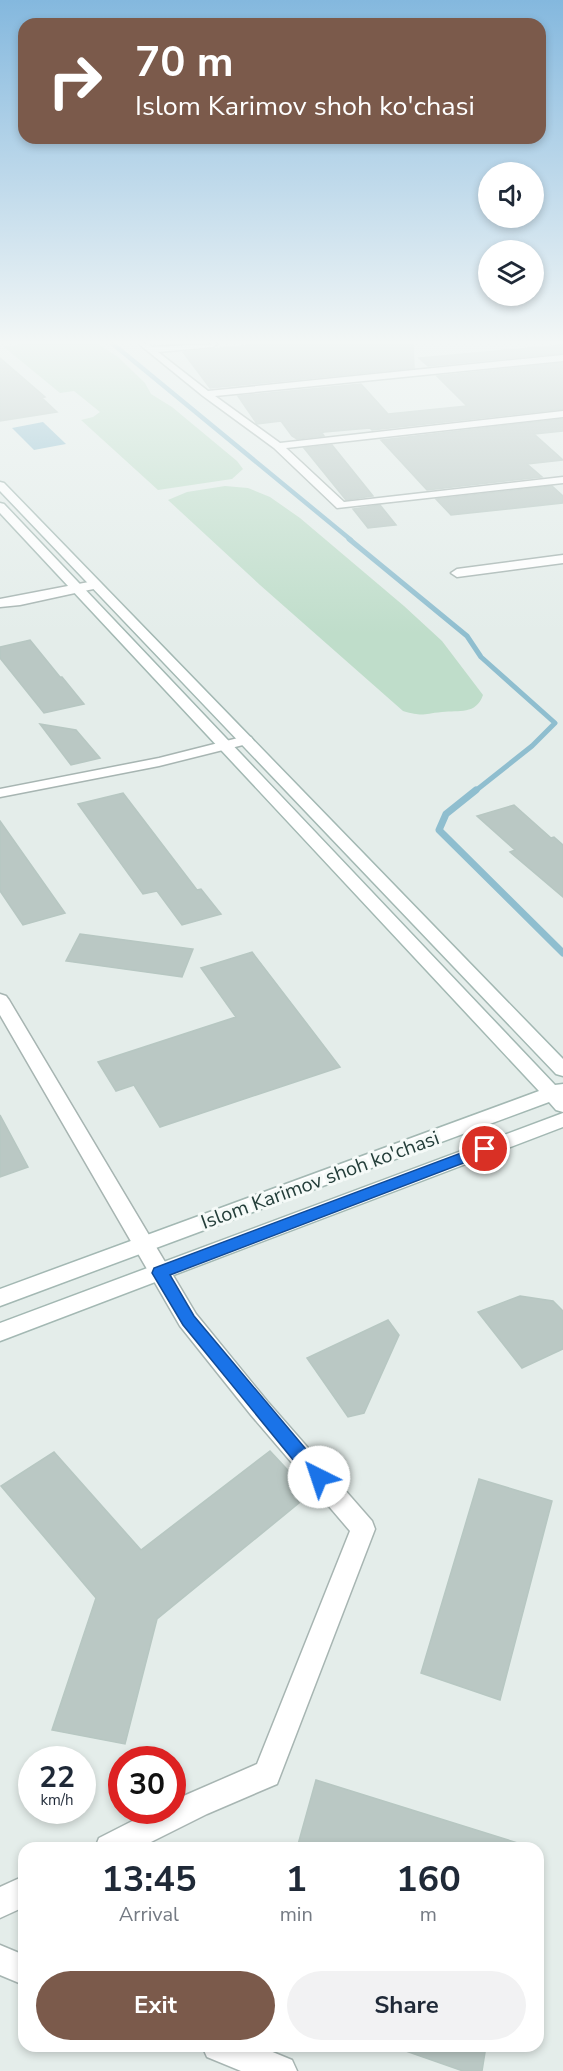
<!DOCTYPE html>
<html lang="en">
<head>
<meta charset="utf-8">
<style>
	:root { --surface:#fff; --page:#f2f2f3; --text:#1f2937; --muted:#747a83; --accent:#7b5a4b }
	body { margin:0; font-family:"Nunito Sans",sans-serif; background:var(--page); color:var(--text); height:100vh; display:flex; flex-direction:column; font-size:22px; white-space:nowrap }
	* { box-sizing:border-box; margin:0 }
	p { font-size:20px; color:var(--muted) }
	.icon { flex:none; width:33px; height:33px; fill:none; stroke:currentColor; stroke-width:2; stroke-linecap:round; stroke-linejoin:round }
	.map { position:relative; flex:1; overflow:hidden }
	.panel { position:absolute; left:18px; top:1842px; width:526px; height:210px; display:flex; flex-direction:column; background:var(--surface); border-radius:18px; box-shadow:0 3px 9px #0003 }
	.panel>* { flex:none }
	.guide { position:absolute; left:18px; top:18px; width:528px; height:126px; border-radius:18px; box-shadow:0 3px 9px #0003; background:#7b5a4b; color:#fff; overflow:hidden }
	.tools { position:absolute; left:478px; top:162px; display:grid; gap:12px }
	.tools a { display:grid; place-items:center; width:66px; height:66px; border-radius:50%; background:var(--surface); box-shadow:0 3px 9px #0003; font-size:30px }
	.speed { position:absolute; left:18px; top:1746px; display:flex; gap:12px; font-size:30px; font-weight:700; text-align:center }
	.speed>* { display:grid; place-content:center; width:78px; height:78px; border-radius:50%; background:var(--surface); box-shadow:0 3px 9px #0003; line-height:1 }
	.speed small { font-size:15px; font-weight:400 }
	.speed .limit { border:9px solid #d22; background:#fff; color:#111 }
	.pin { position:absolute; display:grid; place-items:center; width:51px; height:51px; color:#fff; margin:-26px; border:3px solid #fff; border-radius:50%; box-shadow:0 2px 6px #0007 }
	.me { position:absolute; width:66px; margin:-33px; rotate:319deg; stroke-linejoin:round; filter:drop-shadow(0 0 4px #0008) }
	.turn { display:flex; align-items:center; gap:21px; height:126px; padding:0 18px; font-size:27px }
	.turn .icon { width:78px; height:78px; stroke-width:2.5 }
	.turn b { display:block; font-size:42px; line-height:51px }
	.eta { display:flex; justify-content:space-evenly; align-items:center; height:102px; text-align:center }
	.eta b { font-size:36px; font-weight:700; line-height:42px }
	.primary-button { display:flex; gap:12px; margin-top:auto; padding:12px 18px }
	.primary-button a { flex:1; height:69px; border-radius:36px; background:var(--accent); color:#fff; font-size:24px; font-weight:700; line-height:69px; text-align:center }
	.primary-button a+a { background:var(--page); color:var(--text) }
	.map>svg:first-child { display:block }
</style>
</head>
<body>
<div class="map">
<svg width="563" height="2071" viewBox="0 0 563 2071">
	<rect width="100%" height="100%" fill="#e4edea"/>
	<path fill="#bfddca" d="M 24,344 L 98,344 L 118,357 L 145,383 L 151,394 L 172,407 L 237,461 L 243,469 L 232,479 L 158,490 L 81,420 L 93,417 L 100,412 L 74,391 L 60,393 L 4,347 Z
		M 225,486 L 248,488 L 270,497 L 300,518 L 404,606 L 442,641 L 483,695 C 476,715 459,710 442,712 C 422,714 424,717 403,711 L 260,585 L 168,500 L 187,492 Z"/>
	<path fill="#8fbecf" d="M 43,422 L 66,444 L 34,450 L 12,428 Z"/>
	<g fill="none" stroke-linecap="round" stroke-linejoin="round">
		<path stroke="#8fbecf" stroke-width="4.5" d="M 113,344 L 351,540"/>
		<path stroke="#8fbecf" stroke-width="5" d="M 349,539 L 467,636 L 481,657 L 555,723 L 532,746 L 474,792"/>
		<path stroke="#8fbecf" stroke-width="7" d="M 476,790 L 446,814 L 439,830 L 563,953"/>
	</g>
	<path fill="#bac8c4" stroke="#b7c7c2" stroke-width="1.5" d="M 262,344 L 413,344 L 414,368 L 210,388 L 183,352 Z
		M 563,345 L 563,353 L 428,366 L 419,358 Z
		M 0,358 L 45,397 L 42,398 L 57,412 L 0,421 Z
		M 563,363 L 563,409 L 372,430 L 370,428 L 324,432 L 322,433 L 324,436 L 297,439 L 292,436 L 281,421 L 257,424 L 238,396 L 361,384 L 388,414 L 467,406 L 437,376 Z
		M 563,419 L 563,431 L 534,434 L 563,460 L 527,464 L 542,477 L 427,490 L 381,440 Z
		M 332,445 L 373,496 L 346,500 L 304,448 Z
		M 552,486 L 563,496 L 563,503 L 451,515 L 436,499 Z
		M 380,505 L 396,525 L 368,528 L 353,509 Z
		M 30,640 L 60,677 L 62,677 L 84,704 L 44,713 L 0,658 L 0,647 Z
		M 40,724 L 76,730 L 100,758 L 71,765 Z
		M 123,793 L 197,890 L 201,889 L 221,914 L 182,925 L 157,891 L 143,894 L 78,804 Z
		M 514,805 L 551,838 L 554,837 L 563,845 L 563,897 L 510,852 L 515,850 L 477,816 Z
		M 0,821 L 65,913 L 23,925 L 0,891 Z
		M 80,934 L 193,949 L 182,977 L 66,961 Z
		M 252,952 L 340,1067 L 160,1127 L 134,1085 L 116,1091 L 98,1062 L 236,1017 L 201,968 Z
		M 0,1115 L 28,1167 L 0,1177 Z
		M 520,1296 L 553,1301 L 563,1311 L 563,1349 L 522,1368 L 478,1312 Z
		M 388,1320 L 399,1335 L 364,1413 L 348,1417 L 307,1358 Z
		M 270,1451 L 310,1494 L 157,1619 L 125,1744 L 52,1730 L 96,1598 L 1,1486 L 54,1452 L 141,1550 Z
		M 479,1479 L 552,1501 L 500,1700 L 421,1673 Z
		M 316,1780 L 521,1844 L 521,1848 L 297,1848 Z
		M 400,2046 L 486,2046 L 482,2071 L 463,2071 L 400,2049 Z"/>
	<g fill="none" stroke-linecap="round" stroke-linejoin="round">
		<defs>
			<path id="minor" d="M 139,344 L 148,344 L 152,347 L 217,344 L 213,347 L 158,352 L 208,391 L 563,355 L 563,361 L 215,396 L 280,443 L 563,411 L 563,417 L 286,448 L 344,502 L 563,477 L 563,483 L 337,508 L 274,448 L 203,396 Z
				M 563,555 L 563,563 L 457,577 L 451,573 L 457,569 Z
				M 94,581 L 100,585 L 98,588 L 20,605 L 0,607 L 0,599 Z
				M 246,736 L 251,737 L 253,740 L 251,743 L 159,766 L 0,797 L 0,789 L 159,758 Z
				M 0,994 L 6,996 L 9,1000 L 196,1314 L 267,1401 L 372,1521 L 375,1529 L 277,1784 L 207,1814 L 139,1848 L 95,1848 L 99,1838 L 154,1810 L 172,1810 L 172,1801 L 257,1764 L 350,1531 L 251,1415 L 180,1326 L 0,1015 Z
				M 24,1876 L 24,1907 L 0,1918 L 0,1887 Z
				M 0,1945 L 24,1955 L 24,1985 L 0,1975 Z
				M 202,2046 L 258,2046 L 292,2060 L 297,2071 L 241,2071 L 207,2057 Z"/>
			<path id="secondary" d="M 0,482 L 4,483 L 563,1059 L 563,1076 L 556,1074 L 0,491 Z
				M 0,503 L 4,504 L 555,1085 L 563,1084 L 563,1112 L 556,1110 L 549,1102 L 0,1306 L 0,1289 L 539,1091 L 0,513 Z
				M 563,1113 L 563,1127 L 0,1341 L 0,1323 Z"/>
		</defs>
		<use href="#minor" stroke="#a7b5b2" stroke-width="3"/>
		<use href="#secondary" stroke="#a3b8b3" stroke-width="3"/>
		<use href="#minor" fill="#fff" fill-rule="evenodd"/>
		<use href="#secondary" fill="#fff" fill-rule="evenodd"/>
	</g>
	<linearGradient id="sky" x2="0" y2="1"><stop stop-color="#84b8de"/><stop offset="0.54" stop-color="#f3f7f6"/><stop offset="1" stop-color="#f3f7f6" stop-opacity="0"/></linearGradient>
	<rect width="563" height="634" fill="url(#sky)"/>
	<path fill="#1a73e8" stroke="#114b97" stroke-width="1.5" d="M 485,1144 L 492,1149 L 490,1153 L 170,1275 L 194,1316 L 325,1472 L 328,1477 L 325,1483 L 319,1485 L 312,1483 L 183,1325 L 152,1273 L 154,1268 Z"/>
	<g text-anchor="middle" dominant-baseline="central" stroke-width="6" stroke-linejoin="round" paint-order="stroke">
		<g font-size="20" fill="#243e3a" stroke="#f5faf8">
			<text transform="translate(320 1180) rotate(-20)">Islom Karimov shoh ko'chasi</text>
		</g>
	</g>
</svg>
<div class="tools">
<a><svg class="icon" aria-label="sound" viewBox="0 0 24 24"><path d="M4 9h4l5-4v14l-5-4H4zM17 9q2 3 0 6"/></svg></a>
<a><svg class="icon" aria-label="layers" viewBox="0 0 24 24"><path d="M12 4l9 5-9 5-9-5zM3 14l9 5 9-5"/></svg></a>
</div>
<div class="speed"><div>22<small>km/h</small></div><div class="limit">30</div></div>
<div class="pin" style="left:485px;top:1149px;background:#d93025"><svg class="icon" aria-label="arrive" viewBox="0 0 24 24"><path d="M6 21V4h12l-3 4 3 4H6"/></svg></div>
<svg class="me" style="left:319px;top:1477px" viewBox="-20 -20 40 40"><circle r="19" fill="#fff"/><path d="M0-13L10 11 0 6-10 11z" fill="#1a73e8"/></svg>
<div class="guide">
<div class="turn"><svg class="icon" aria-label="right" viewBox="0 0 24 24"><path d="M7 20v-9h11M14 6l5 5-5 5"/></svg><div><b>70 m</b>Islom Karimov shoh ko'chasi</div></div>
</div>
<section class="panel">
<div class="eta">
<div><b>13:45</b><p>Arrival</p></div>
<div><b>1</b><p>min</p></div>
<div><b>160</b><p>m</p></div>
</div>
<div class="primary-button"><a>Exit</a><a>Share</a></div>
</section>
</div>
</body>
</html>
